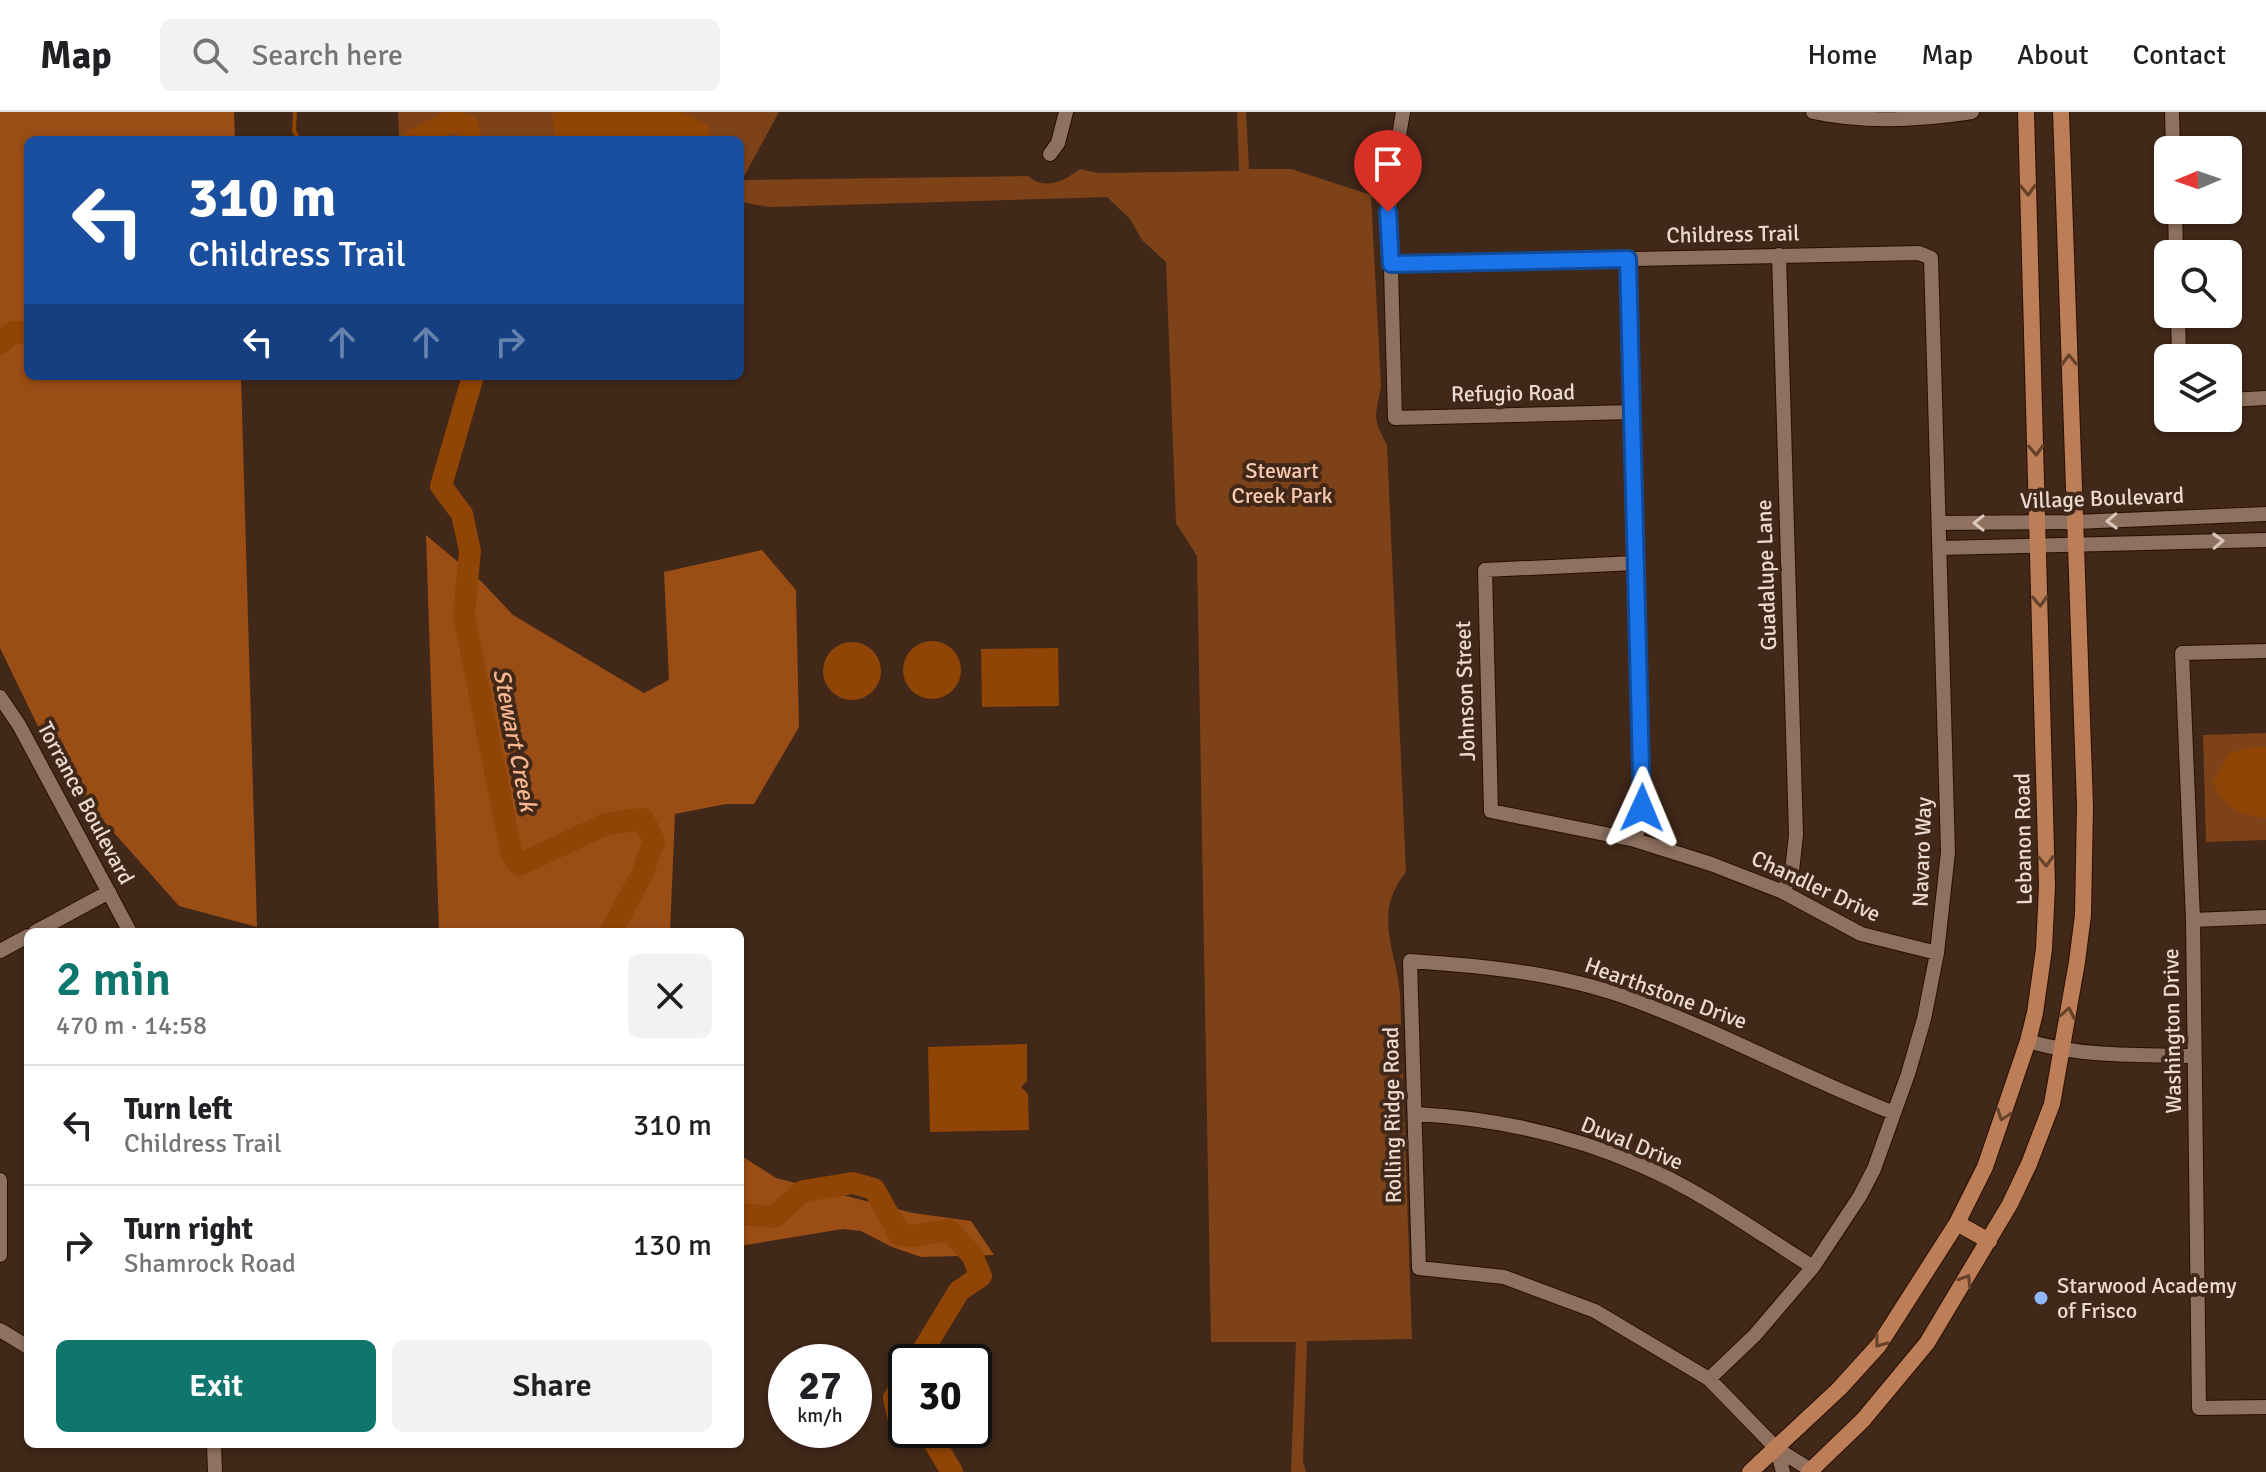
<!DOCTYPE html>
<html lang="en">
<head>
<meta charset="utf-8">
<style>
	:root { --surface:#fff; --page:#f2f2f2; --text:#202124; --muted:#757577; --line:#e0e0e0; --accent:#0f766e }
	body { margin:0; font-family:Signika,sans-serif; background:var(--page); color:var(--text); height:100vh; display:flex; flex-direction:column; font-size:30px; white-space:nowrap }
	* { box-sizing:border-box; margin:0 }
	p { font-size:26px; color:var(--muted) }
	.icon { flex:none; width:44px; height:44px; fill:none; stroke:currentColor; stroke-width:2; stroke-linecap:round; stroke-linejoin:round }
	.map { position:relative; flex:1; overflow:hidden }
	.sheet { position:absolute; left:24px; top:816px; width:720px; height:520px; display:flex; flex-direction:column; background:var(--surface); border-radius:12px; box-shadow:0 2px 6px #0004 }
	.sheet>* { flex:none }
	.hud { position:absolute; left:24px; top:24px; width:720px; height:244px; border-radius:12px; box-shadow:0 2px 6px #0004; background:#1a4fa0; color:#fff; overflow:hidden }
	.needle { width:52px; rotate:268deg }
	.buttons { position:absolute; left:2154px; top:24px; display:grid; gap:16px }
	.buttons a { display:grid; place-items:center; width:88px; height:88px; border-radius:12px; background:var(--surface); box-shadow:0 2px 6px #0004; font-size:40px }
	.speed { position:absolute; left:768px; top:1232px; display:flex; gap:16px; font-size:40px; font-weight:700; text-align:center }
	.speed>* { display:grid; place-content:center; width:104px; height:104px; border-radius:50%; background:var(--surface); box-shadow:0 2px 6px #0004; line-height:1 }
	.speed small { font-size:20px; font-weight:400 }
	.speed .limit { border:4px solid #111; border-radius:12px; background:#fff; color:#111 }
	.pin { position:absolute; display:grid; place-items:center; width:68px; height:68px; color:#fff; margin:-82px -34px; border-radius:50% 50% 50% 0; rotate:-45deg; box-shadow:0 0 8px #0007 }
	.pin .icon { rotate:45deg }
	.me { position:absolute; width:88px; margin:-44px; rotate:1deg; stroke-linejoin:round; filter:drop-shadow(0 0 6px #0008) }
	.turn { display:flex; align-items:center; gap:28px; height:168px; padding:0 32px; font-size:36px }
	.turn .icon { width:104px; height:104px; stroke-width:2.5 }
	.turn b { display:block; font-size:56px; line-height:68px }
	.lanes { display:flex; align-items:center; height:76px; padding:0 32px; background:#0003; justify-content:center; gap:40px; direction:ltr }
	.lanes .off { opacity:.35 }
	.round { display:grid; place-items:center; flex:none; width:84px; height:84px; border-radius:12px; background:var(--page) }
	.overview { display:flex; align-items:center; justify-content:space-between; height:136px; padding:0 32px }
	h1 { font-size:48px; font-weight:600; line-height:60px; color:var(--accent) }
	.action { display:flex; gap:16px; margin-top:auto; padding:16px 32px }
	.action a { flex:1; height:92px; border-radius:12px; background:var(--accent); color:#fff; font-size:32px; font-weight:600; line-height:92px; text-align:center }
	.action a+a { background:var(--page); color:var(--text) }
	ul { padding:0; list-style:none }
	li { display:flex; align-items:center; gap:24px; height:120px; padding:0 32px; border-top:2px solid var(--line) }
	li div { flex:1 }
	li b { display:block; font-size:30px }
	li em { font-style:normal }
	header { display:flex; align-items:center; gap:48px; box-sizing:border-box; height:112px; padding:0 40px; background:var(--surface); border-bottom:2px solid var(--line) }
	header strong { font-size:38px }
	nav { display:flex; gap:44px; margin-inline-start:auto; font-size:28px }
	.search { width:560px; height:72px; background:var(--page); display:flex; align-items:center; gap:20px; box-sizing:border-box; padding:0 28px; border-radius:12px; color:var(--muted); font-size:30px }
	.map>svg:first-child { display:block }
</style>
</head>
<body>
<header>
<strong>Map</strong>
<div class="search"><svg class="icon" aria-label="search" viewBox="0 0 24 24"><circle cx="10" cy="10" r="6"/><path d="M15 15l6 6"/></svg>Search here</div>
<nav><a>Home</a><a>Map</a><a>About</a><a>Contact</a></nav>
</header>
<div class="map">
<svg width="2266" height="1360" viewBox="0 0 2266 1360">
	<rect width="100%" height="100%" fill="#412818"/>
	<path fill="#7e4218" d="M 398,0 L 779,0 L 742,68 L 1028,64 C 1045,79 1064,69 1080,57 L 1098,61 L 1239,59 L 1237,0 L 1246,0 L 1249,57 L 1291,57 L 1371,83 L 1381,275 C 1375,306 1372,305 1387,333 L 1406,760 C 1372,802 1396,836 1400,882 L 1412,1227 L 1307,1229 L 1303,1349 L 1306,1360 L 1291,1360 L 1296,1230 L 1211,1230 L 1197,444 L 1176,411 L 1166,150 L 1142,128 L 1130,107 L 1107,85 L 770,95 L 740,90 L 740,28 L 399,28 Z
		M 2266,621 L 2266,728 L 2206,730 L 2203,623 Z"/>
	<path fill="#9a4d14" d="M 0,0 L 234,0 L 235,28 L 28,28 L 28,264 L 241,264 L 257,815 L 179,794 L 60,660 L 0,536 Z
		M 426,423 L 482,470 L 513,503 L 644,581 L 669,568 L 664,460 L 762,438 L 796,478 L 799,615 L 754,692 L 726,692 L 675,702 L 670,820 L 439,820 Z
		M 740,1043 L 776,1066 L 913,1101 L 971,1109 L 994,1143 L 921,1145 L 892,1135 L 861,1119 L 843,1117 L 740,1134 Z"/>
	<path fill="#904405" d="M 555,0 L 682,0 L 709,14 L 709,28 L 555,28 L 552,3 Z
		M903 558a29 29 0 1 1 58 0a29 29 0 1 1-58 0Z
		M823 559a29 29 0 1 1 58 0a29 29 0 1 1-58 0Z
		M 1058,536 L 1059,594 L 982,595 L 981,537 Z
		M 2253,635 L 2266,635 L 2266,706 C 2235,701 2228,698 2213,671 L 2229,641 Z
		M 1027,932 L 1027,969 L 1021,975 L 1028,982 L 1029,1018 L 930,1020 L 928,935 Z"/>
	<g fill="none" stroke-linecap="round" stroke-linejoin="round">
		<path stroke="#904405" stroke-width="4" d="M 295,0 L 294,19 L 299,28"/>
		<path stroke="#904405" stroke-width="22" d="M 414,28 L 453,8 L 468,14 L 471,28
			M 0,232 L 13,220 L 28,221
			M 473,264 L 441,374 L 462,402 L 470,439 L 464,503 L 511,740 L 519,753 L 606,712 L 643,707 L 654,729 L 642,762 L 611,820
			M 740,1102 L 774,1105 L 803,1079 L 853,1071 L 874,1077 L 900,1123 L 913,1124 L 949,1118 L 972,1143 L 981,1164 L 959,1179 L 916,1250
			M 906,1266 L 894,1286 L 898,1304 L 906,1309
			M 925,1318 L 928,1320 L 952,1360"/>
		<defs>
			<path id="minor" d="M 1403,0 L 1389,81 L 1395,306 L 1632,300
				M 1813,0 C 1864,11 1921,8 1972,0
				M 2172,0 L 2173,38
				M 1050,42 L 1058,31 L 1066,0
				M 2175,98 L 2176,142
				M 1779,143 L 1796,723 L 1792,759 L 1783,780
				M 1628,147 L 1643,678 L 1640,711 L 1635,728
				M 1391,152 L 1919,141 L 1931,146 L 1948,740 L 1937,841 L 1924,907 L 1908,962 L 1874,1057 L 1860,1084 L 1813,1155 L 1755,1223 L 1709,1267
				M 2178,202 L 2179,246
				M 2228,288 L 2266,286
				M 1939,411 L 2075,410 L 2266,402
				M 1940,436 L 2266,428
				M 1636,451 L 1485,458 L 1491,699 L 1635,728 L 1711,752 L 1783,780 L 1861,822 L 1937,841
				M 2266,539 L 2182,541 L 2193,808 L 2199,1296 L 2266,1295
				M 0,585 L 19,613 L 130,820
				M 2193,808 L 2266,805
				M 35,820 L 109,780
				M 0,839 L 28,824
				M 2028,929 C 2082,945 2138,943 2194,944
				M 1415,1002 C 1492,1006 1569,1022 1640,1053 C 1701,1079 1757,1120 1813,1155
				M 0,1068 L 0,1143
				M 0,1218 L 28,1235
				M 214,1332 L 215,1360
				M 1777,1337 L 1783,1360
				M 1814,1360 L 1777,1337 L 1709,1267 L 1595,1199 L 1504,1165 L 1419,1156 L 1410,849 C 1485,854 1560,861 1631,887 C 1721,920 1805,966 1894,1001"/>
			<path id="major" d="M 1957,1111 L 1989,1129
				M 1750,1360 L 1839,1277 L 1879,1233 L 1957,1111 L 1985,1055 L 2028,929 L 2035,901 L 2044,837 L 2047,774 L 2026,0
				M 1809,1360 L 1863,1308 L 1927,1231 L 2010,1092 L 2029,1052 L 2052,992 L 2077,850 L 2083,803 L 2085,694 L 2061,0"/>
		</defs>
		<use href="#minor" stroke="#271003" stroke-width="16"/>
		<use href="#major" stroke="#271003" stroke-width="18"/>
		<use href="#minor" stroke="#8f7160" stroke-width="14"/>
		<use href="#major" stroke="#bd7d56" stroke-width="16"/>
	</g>
	<defs><path id="oneway-chevron" d="M-2-3.5L2.5 0L-2 3.5" fill="none" stroke-width="1.6" stroke-linecap="round" stroke-linejoin="round" transform="scale(2)"/></defs>
	<g stroke="#66422b">
		<use href="#oneway-chevron" transform="translate(2028 78) rotate(88)"/>
		<use href="#oneway-chevron" transform="translate(2069 248) rotate(-92)"/>
		<use href="#oneway-chevron" transform="translate(2036 338) rotate(88)"/>
		<use href="#oneway-chevron" transform="translate(2040 489) rotate(88)"/>
		<use href="#oneway-chevron" transform="translate(2046 749) rotate(88)"/>
		<use href="#oneway-chevron" transform="translate(2068 901) rotate(-79)"/>
		<use href="#oneway-chevron" transform="translate(2003 1003) rotate(109)"/>
		<use href="#oneway-chevron" transform="translate(1966 1168) rotate(-58)"/>
		<use href="#oneway-chevron" transform="translate(1880 1230) rotate(127)"/>
	</g>
	<g stroke="#d9c6bb">
		<use href="#oneway-chevron" transform="translate(2112 409) rotate(178)"/>
		<use href="#oneway-chevron" transform="translate(1979 411) rotate(180)"/>
		<use href="#oneway-chevron" transform="translate(2218 429) rotate(-2)"/>
	</g>
	<g fill="none" stroke-linecap="round" stroke-linejoin="round">
		<defs>
			<path id="route" d="M 1388,100 L 1391,152 L 1628,147 L 1642,696"/>
		</defs>
		<use href="#route" stroke="#114b97" stroke-width="20"/>
		<use href="#route" stroke="#1a73e8" stroke-width="14"/>
	</g>
	<circle fill="#90b8fd" stroke="#412818" stroke-width="3" cx="2041" cy="1186" r="8"/>
	<g text-anchor="middle" dominant-baseline="central" stroke-width="8" stroke-linejoin="round" paint-order="stroke">
		<g font-size="22" fill="#ecdbd2" stroke="#412818">
			<text transform="translate(1733 122) rotate(-1)">Childress Trail</text>
			<text transform="translate(1513 281) rotate(-1)">Refugio Road</text>
			<text transform="translate(2102 386) rotate(-2)">Village Boulevard</text>
			<text transform="translate(1766 463) rotate(-92)">Guadalupe Lane</text>
			<text transform="translate(1465 579) rotate(-92)">Johnson Street</text>
			<text transform="translate(86 691) rotate(62)">Torrance Boulevard</text>
			<text transform="translate(2023 727) rotate(-91)">Lebanon Road</text>
			<text transform="translate(1922 740) rotate(-88)">Navaro Way</text>
			<text transform="translate(1816 774) rotate(25)">Chandler Drive</text>
			<text transform="translate(1666 881) rotate(20)">Hearthstone Drive</text>
			<text transform="translate(2172 919) rotate(-91)">Washington Drive</text>
			<text transform="translate(1392 1003) rotate(-91)">Rolling Ridge Road</text>
			<text transform="translate(1632 1031) rotate(22)">Duval Drive</text>
		</g>
		<g font-size="22" fill="#f7cab1" stroke="#412818">
			<text x="1282" y="358">Stewart<tspan x="1282" dy="25">Creek Park</tspan></text>
		</g>
		<g font-size="22" fill="#ecdbd2" stroke="#412818" text-anchor="start">
			<text x="2057" y="1173">Starwood Academy<tspan x="2057" dy="25">of Frisco</tspan></text>
		</g>
		<g font-size="24" font-style="italic" fill="#f6b690" stroke="#412818">
			<text transform="translate(515 628) rotate(79)">Stewart Creek</text>
		</g>
	</g>
</svg>
<div class="buttons">
<a><svg class="needle" viewBox="-14 -14 28 28"><path d="M0-13l5 13h-10z" fill="#e53935"/><path d="M0 13l5-13h-10z" fill="#757577"/></svg></a>
<a><svg class="icon" aria-label="search" viewBox="0 0 24 24"><circle cx="10" cy="10" r="6"/><path d="M15 15l6 6"/></svg></a>
<a><svg class="icon" aria-label="layers" viewBox="0 0 24 24"><path d="M12 4l9 5-9 5-9-5zM3 14l9 5 9-5"/></svg></a>
</div>
<div class="speed"><div>27<small>km/h</small></div><div class="limit">30</div></div>
<div class="pin" style="left:1388px;top:100px;background:#d93025"><svg class="icon" aria-label="arrive" viewBox="0 0 24 24"><path d="M6 21V4h12l-3 4 3 4H6"/></svg></div>
<svg class="me" style="left:1642px;top:696px" viewBox="-20 -20 40 40"><path d="M0-17L14 15 0 8-14 15z" fill="#1a73e8" stroke="#fff" stroke-width="4"/></svg>
<div class="hud">
<div class="turn"><svg class="icon" aria-label="left" viewBox="0 0 24 24"><path d="M17 20v-9H6M10 6l-5 5 5 5"/></svg><div><b>310 m</b>Childress Trail</div></div>
<div class="lanes"><svg class="icon" aria-label="left" viewBox="0 0 24 24"><path d="M17 20v-9H6M10 6l-5 5 5 5"/></svg><svg class="icon off" aria-label="ahead" viewBox="0 0 24 24"><path d="M12 20V5M6 11l6-6 6 6"/></svg><svg class="icon off" aria-label="ahead" viewBox="0 0 24 24"><path d="M12 20V5M6 11l6-6 6 6"/></svg><svg class="icon off" aria-label="right" viewBox="0 0 24 24"><path d="M7 20v-9h11M14 6l5 5-5 5"/></svg></div>
</div>
<section class="sheet">
<div class="overview"><div><h1>2 min</h1><p>470 m · 14:58</p></div><a class="round"><svg class="icon" aria-label="close" viewBox="0 0 24 24"><path d="M6 6l12 12M18 6L6 18"/></svg></a></div>
<ul>
<li><svg class="icon" aria-label="left" viewBox="0 0 24 24"><path d="M17 20v-9H6M10 6l-5 5 5 5"/></svg><div><b>Turn left</b><p>Childress Trail</p></div><em>310 m</em></li>
<li><svg class="icon" aria-label="right" viewBox="0 0 24 24"><path d="M7 20v-9h11M14 6l5 5-5 5"/></svg><div><b>Turn right</b><p>Shamrock Road</p></div><em>130 m</em></li>
</ul>
<div class="action"><a>Exit</a><a>Share</a></div>
</section>
</div>
</body>
</html>
